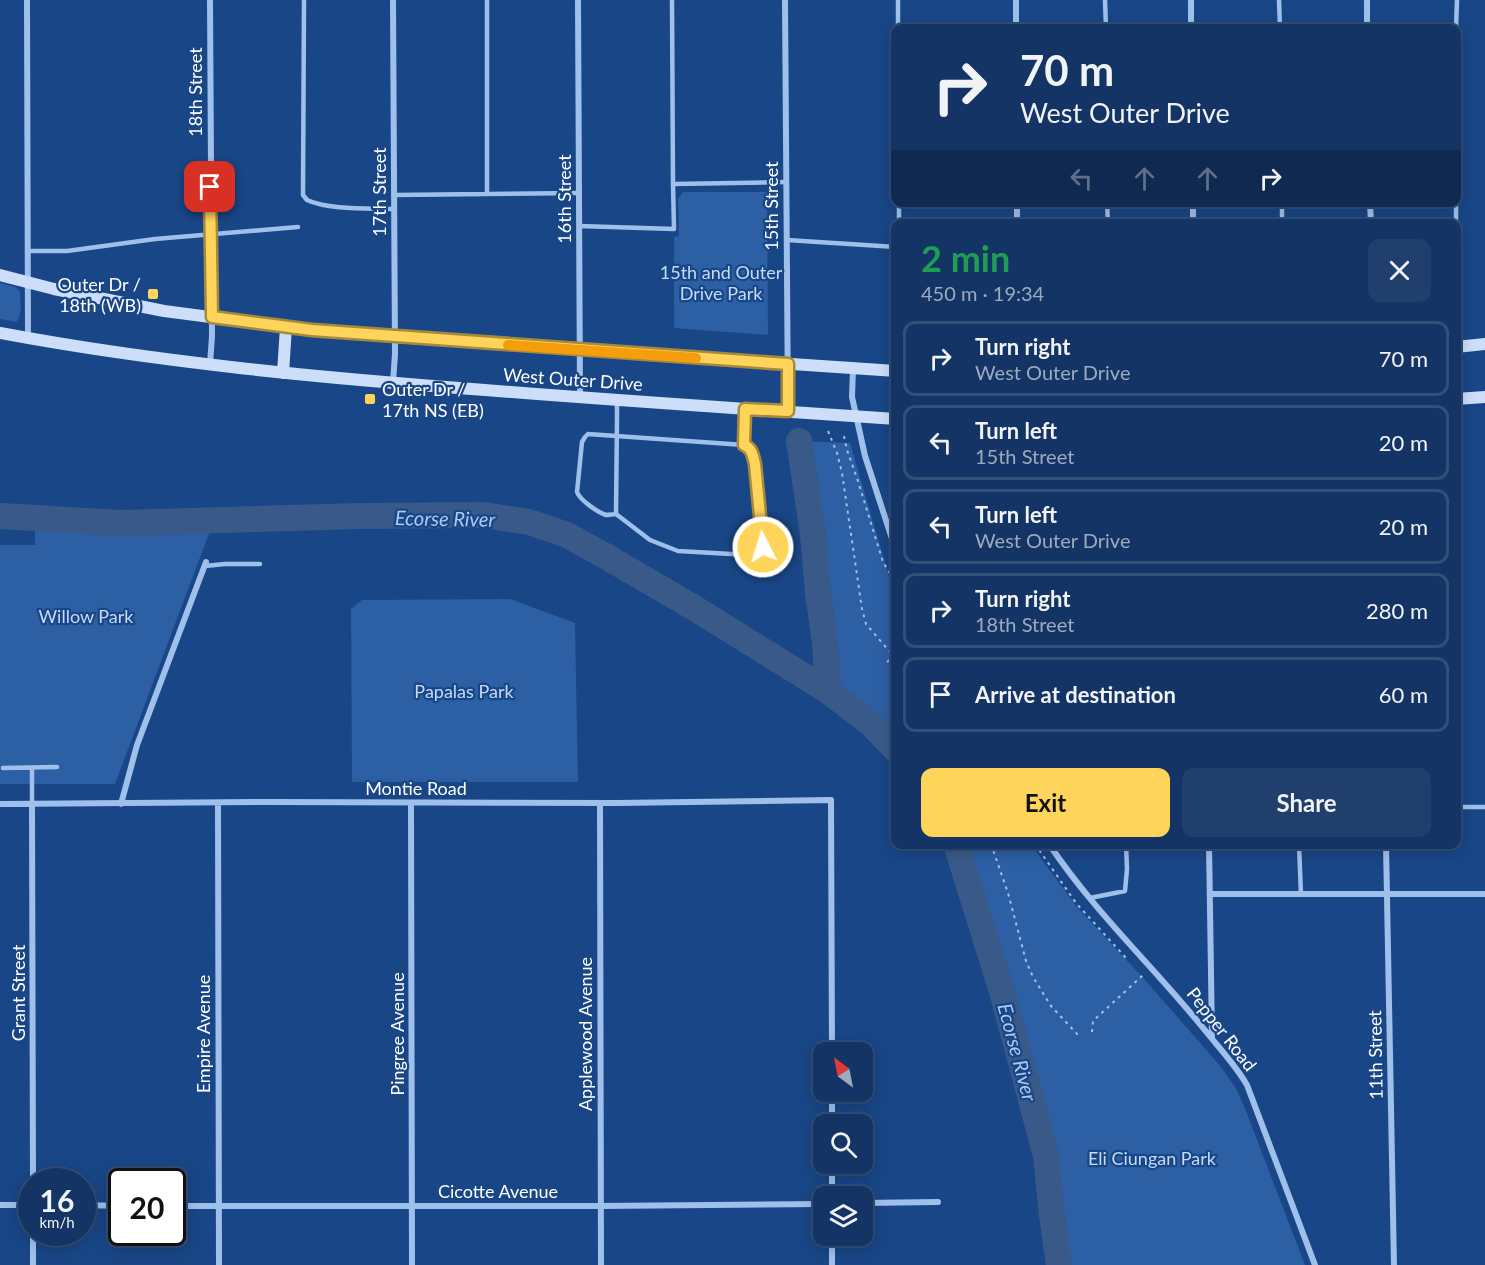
<!DOCTYPE html>
<html lang="en">
<head>
<meta charset="utf-8">
<style>
	:root { --surface:#133464; --page:#203f6d; --text:#f1f3f6; --muted:#9daabf; --line:#324f78; --accent:#ffd45b }
	body { margin:0; font-family:Lato,sans-serif; background:var(--page); color:var(--text); height:100vh; display:flex; flex-direction:column; font-size:22px; white-space:nowrap }
	* { box-sizing:border-box; margin:0 }
	p { font-size:20px; color:var(--muted) }
	.icon { flex:none; width:33px; height:33px; fill:none; stroke:currentColor; stroke-width:2; stroke-linecap:round; stroke-linejoin:round }
	.map { position:relative; flex:1; overflow:hidden }
	.side { position:absolute; left:891px; top:219px; width:570px; height:630px; display:flex; flex-direction:column; background:var(--surface); border-radius:12px; box-shadow:0 3px 15px #0003,0 0 0 2px var(--line) }
	.side>* { flex:none }
	.guide { position:absolute; left:891px; top:24px; width:570px; height:183px; border-radius:12px; box-shadow:0 3px 15px #0003,0 0 0 2px var(--line); background:#133464; color:var(--text); overflow:hidden }
	.needle { width:39px; rotate:328deg }
	.tools { position:absolute; left:813px; top:1042px; display:grid; gap:12px }
	.tools a { display:grid; place-items:center; width:60px; height:60px; border-radius:12px; background:var(--surface); box-shadow:0 3px 15px #0003,0 0 0 2px var(--line); font-size:30px }
	.speed { position:absolute; left:18px; top:1168px; display:flex; gap:12px; font-size:30px; font-weight:700; text-align:center }
	.speed>* { display:grid; place-content:center; width:78px; height:78px; border-radius:50%; background:var(--surface); box-shadow:0 3px 15px #0003,0 0 0 2px var(--line); line-height:1 }
	.speed small { font-size:15px; font-weight:400 }
	.speed .limit { border:3px solid #111; border-radius:9px; background:#fff; color:#111 }
	.pin { position:absolute; display:grid; place-items:center; width:51px; height:51px; color:#fff; margin:-26px; border-radius:12px; box-shadow:0 3px 9px #0006 }
	.me { position:absolute; width:66px; margin:-33px; rotate:355deg; stroke-linejoin:round; filter:drop-shadow(0 0 4px #0008) }
	.turn { display:flex; align-items:center; gap:21px; height:126px; padding:0 30px; font-size:27px }
	.turn .icon { width:78px; height:78px; stroke-width:2.5 }
	.turn b { display:block; font-size:42px; line-height:51px }
	.lanes { display:flex; align-items:center; height:57px; padding:0 30px; background:#0003; justify-content:center; gap:30px; direction:ltr }
	.lanes .off { opacity:.35 }
	.round { display:grid; place-items:center; flex:none; width:63px; height:63px; border-radius:12px; background:var(--page) }
	.overview { display:flex; align-items:center; justify-content:space-between; height:102px; padding:0 30px }
	h1 { font-size:36px; font-weight:700; line-height:45px; color:#1e9e55 }
	.button { display:flex; gap:12px; margin-top:auto; padding:12px 30px }
	.button a { flex:1; height:69px; border-radius:12px; background:var(--accent); color:#111; font-size:24px; font-weight:700; line-height:69px; text-align:center }
	.button a+a { background:var(--page); color:var(--text) }
	ul { padding:0; list-style:none }
	li { display:flex; align-items:center; gap:18px; height:75px; margin:0 12px 9px; padding:0 18px; border:3px solid var(--line); border-radius:12px }
	li div { flex:1 }
	li b { display:block; font-size:22px }
	li em { font-style:normal }
	.map>svg:first-child { display:block }
</style>
</head>
<body>
<div class="map">
<svg width="1485" height="1265" viewBox="0 0 1485 1265">
	<rect width="100%" height="100%" fill="#194686"/>
	<path fill="#2c5fa4" d="M 683,192 L 767,192 L 768,335 L 674,328 L 674,237 L 679,236 L 678,199 Z
		M 0,283 L 16,287 L 20,291 C 20,300 23,315 16,322 L 0,319 Z
		M 799,441 L 850,443 L 890,580 L 895,590 L 895,750 L 871,724 L 828,691 C 824,607 811,524 799,441 Z
		M 35,521 L 213,523 L 115,784 L 0,784 L 0,545 L 35,545 Z
		M 510,599 L 575,623 L 578,782 L 352,782 L 351,609 L 362,600 Z
		M 956,845 L 1031,845 L 1077,907 L 1146,981 L 1222,1068 L 1237,1090 L 1246,1111 L 1305,1265 L 1059,1265 L 1052,1216 L 1046,1156 L 1003,995 Z"/>
	<g fill="none" stroke-linecap="round" stroke-linejoin="round">
		<path stroke="#395a89" stroke-width="26" d="M 799,441 L 813,534 L 818,593 L 825,643 L 828,691
			M 0,516 L 122,523 L 360,516 L 484,515 L 529,522 L 567,535 L 607,557 L 696,609 L 828,691 L 871,724 L 896,750
			M 956,844 L 1003,995 L 1046,1156 L 1052,1216 L 1059,1265"/>
		<path stroke="#a0c0ec" stroke-width="2" stroke-dasharray="3 4.5" stroke-linecap="butt" d="M 828,431 L 837,453 L 842,473 L 862,609 L 866,624 L 896,659
			M 844,436 L 847,450 L 857,478 L 883,562 L 894,580
			M 887,662 L 896,654
			M 991,844 L 1008,893 L 1026,961 L 1033,977 L 1051,1006 L 1078,1035
			M 1035,844 L 1076,903 L 1127,959
			M 1092,1032 L 1093,1021 L 1143,975"/>
		<path stroke="#a0c0ec" stroke-width="4.5" d="M 304,0 L 303,195 L 307,200 C 328,210 370,208 394,209
			M 487,0 L 487,194
			M 672,0 L 673,184
			M 898,0 L 898,28
			M 1105,0 L 1106,28
			M 1279,0 L 1280,28
			M 1456,28 L 1457,0
			M 394,195 L 579,193
			M 899,202 L 899,224
			M 1107,202 L 1108,224
			M 1282,202 L 1282,224
			M 1456,224 L 1456,202
			M 579,226 L 674,229 L 673,184 L 786,182
			M 787,240 L 896,247
			M 28,251 L 67,251 L 155,239 L 298,227
			M 744,445 L 745,409
			M 616,514 C 613,514 609,515 606,515 C 597,512 580,500 577,492 L 582,442 L 585,437 L 588,434 L 744,445 C 752,449 753,456 755,463 L 763,547 L 756,553 L 749,555 L 678,551 L 650,540 L 616,514 L 617,419 L 617,400
			M 205,566 L 225,564 L 260,564
			M 896,588 C 891,595 892,603 896,611
			M 3,768 L 57,767
			M 32,768 L 32,804
			M 1456,807 L 1485,807
			M 1299,844 L 1301,895
			M 1090,898 L 1125,891 L 1127,869 L 1126,844"/>
		<path stroke="#a0c0ec" stroke-width="6" d="M 27,0 L 28,338
			M 578,0 L 580,397
			M 785,0 L 788,411
			M 1016,0 L 1016,28
			M 1191,0 L 1191,28
			M 1367,0 L 1367,28
			M 1017,202 L 1017,224
			M 1193,202 L 1193,224
			M 1370,202 L 1371,224
			M 210,364 L 212,336 L 210,0
			M 853,369 L 852,397 L 865,456 L 896,551
			M 393,383 L 395,354 L 393,0
			M 218,803 L 219,1265
			M 411,803 L 412,1265
			M 600,803 L 601,1265
			M 0,804 L 268,802 L 617,803 L 831,800 L 832,1053
			M 32,804 L 33,1182
			M 121,804 L 137,745 L 206,562
			M 1049,844 C 1095,913 1157,970 1208,1034 C 1222,1051 1236,1066 1247,1085 L 1315,1265
			M 1209,844 L 1212,1038
			M 1386,844 L 1394,1265
			M 1210,894 L 1485,894
			M 832,1092 L 832,1125
			M 832,1164 L 832,1197
			M 862,1203 L 938,1202
			M 0,1205 L 32,1205
			M 82,1205 L 122,1206
			M 172,1206 L 601,1206 L 824,1204
			M 33,1233 L 33,1265
			M 832,1236 L 832,1265"/>
		<path stroke="#ccdef9" stroke-width="12" d="M 0,275 L 54,289 L 164,311 L 286,327 L 395,337 L 896,371
			M 0,333 C 160,363 323,378 485,390 C 622,401 759,410 896,419
			M 1456,347 L 1485,344
			M 283,373 L 286,327
			M 1456,399 L 1485,397"/>
	</g>
	<g fill="none" stroke-linecap="round" stroke-linejoin="round">
		<defs>
			<path id="route" d="M 210,187 L 212,317 L 312,330 L 788,364 L 788,411 L 745,409 L 744,445 C 752,448 753,456 755,464 L 763,547"/>
		</defs>
		<use href="#route" stroke="#a68a3b" stroke-width="15"/>
		<use href="#route" stroke="#ffd45b" stroke-width="10"/>
		<path stroke="#f59e0b" stroke-width="10" d="M 508,345 L 696,358"/>
	</g>
	<g fill="#ffd45b" stroke="#194686" stroke-width="2">
		<rect x="147" y="288" width="12" height="12" rx="3"/>
		<rect x="364" y="393" width="12" height="12" rx="3"/>
	</g>
	<g text-anchor="middle" dominant-baseline="central" stroke-width="4.5" stroke-linejoin="round" paint-order="stroke">
		<g font-size="18" fill="#fff" stroke="#194686">
			<text transform="translate(195 92) rotate(-90)">18th Street</text>
			<text transform="translate(379 192) rotate(-90)">17th Street</text>
			<text transform="translate(564 199) rotate(-90)">16th Street</text>
			<text transform="translate(771 206) rotate(-90)">15th Street</text>
			<text transform="translate(573 379) rotate(4)">West Outer Drive</text>
			<text x="416" y="788">Montie Road</text>
			<text transform="translate(18 993) rotate(-90)">Grant Street</text>
			<text transform="translate(1222 1029) rotate(52)">Pepper Road</text>
			<text transform="translate(203 1034) rotate(-90)">Empire Avenue</text>
			<text transform="translate(397 1034) rotate(-90)">Pingree Avenue</text>
			<text transform="translate(585 1034) rotate(-90)">Applewood Avenue</text>
			<text transform="translate(1375 1055) rotate(-91)">11th Street</text>
			<text x="498" y="1191">Cicotte Avenue</text>
		</g>
		<g font-size="18" fill="#c5dbf9" stroke="#194686">
			<text x="721" y="272">15th and Outer<tspan x="721" dy="21">Drive Park</tspan></text>
			<text x="86" y="616">Willow Park</text>
			<text x="464" y="691">Papalas Park</text>
			<text x="1152" y="1158">Eli Ciungan Park</text>
		</g>
		<g font-size="18" fill="#fff" stroke="#194686" text-anchor="end">
			<text x="141" y="284">Outer Dr /<tspan x="141" dy="21">18th (WB)</tspan></text>
			<text x="382" y="389" text-anchor="start">Outer Dr /<tspan x="382" dy="21">17th NS (EB)</tspan></text>
		</g>
		<g font-size="20" font-style="italic" fill="#abcaf4" stroke="#194686">
			<text transform="translate(445 518) rotate(1)">Ecorse River</text>
			<text transform="translate(1018 1052) rotate(75)">Ecorse River</text>
		</g>
	</g>
</svg>
<div class="tools">
<a><svg class="needle" viewBox="-14 -14 28 28"><path d="M0-13l5 13h-10z" fill="#e53935"/><path d="M0 13l5-13h-10z" fill="#9daabf"/></svg></a>
<a><svg class="icon" aria-label="search" viewBox="0 0 24 24"><circle cx="10" cy="10" r="6"/><path d="M15 15l6 6"/></svg></a>
<a><svg class="icon" aria-label="layers" viewBox="0 0 24 24"><path d="M12 4l9 5-9 5-9-5zM3 14l9 5 9-5"/></svg></a>
</div>
<div class="speed"><div>16<small>km/h</small></div><div class="limit">20</div></div>
<div class="pin" style="left:210px;top:187px;background:#d93025"><svg class="icon" aria-label="arrive" viewBox="0 0 24 24"><path d="M6 21V4h12l-3 4 3 4H6"/></svg></div>
<svg class="me" style="left:763px;top:547px" viewBox="-20 -20 40 40"><circle r="17" fill="#ffd45b" stroke="#fff" stroke-width="3"/><path d="M0-11L8 9 0 5-8 9z" fill="#fff"/></svg>
<div class="guide">
<div class="turn"><svg class="icon" aria-label="right" viewBox="0 0 24 24"><path d="M7 20v-9h11M14 6l5 5-5 5"/></svg><div><b>70 m</b>West Outer Drive</div></div>
<div class="lanes"><svg class="icon off" aria-label="left" viewBox="0 0 24 24"><path d="M17 20v-9H6M10 6l-5 5 5 5"/></svg><svg class="icon off" aria-label="ahead" viewBox="0 0 24 24"><path d="M12 20V5M6 11l6-6 6 6"/></svg><svg class="icon off" aria-label="ahead" viewBox="0 0 24 24"><path d="M12 20V5M6 11l6-6 6 6"/></svg><svg class="icon" aria-label="right" viewBox="0 0 24 24"><path d="M7 20v-9h11M14 6l5 5-5 5"/></svg></div>
</div>
<section class="side">
<div class="overview"><div><h1>2 min</h1><p>450 m · 19:34</p></div><a class="round"><svg class="icon" aria-label="close" viewBox="0 0 24 24"><path d="M6 6l12 12M18 6L6 18"/></svg></a></div>
<ul>
<li><svg class="icon" aria-label="right" viewBox="0 0 24 24"><path d="M7 20v-9h11M14 6l5 5-5 5"/></svg><div><b>Turn right</b><p>West Outer Drive</p></div><em>70 m</em></li>
<li><svg class="icon" aria-label="left" viewBox="0 0 24 24"><path d="M17 20v-9H6M10 6l-5 5 5 5"/></svg><div><b>Turn left</b><p>15th Street</p></div><em>20 m</em></li>
<li><svg class="icon" aria-label="left" viewBox="0 0 24 24"><path d="M17 20v-9H6M10 6l-5 5 5 5"/></svg><div><b>Turn left</b><p>West Outer Drive</p></div><em>20 m</em></li>
<li><svg class="icon" aria-label="right" viewBox="0 0 24 24"><path d="M7 20v-9h11M14 6l5 5-5 5"/></svg><div><b>Turn right</b><p>18th Street</p></div><em>280 m</em></li>
<li><svg class="icon" aria-label="arrive" viewBox="0 0 24 24"><path d="M6 21V4h12l-3 4 3 4H6"/></svg><div><b>Arrive at destination</b></div><em>60 m</em></li>
</ul>
<div class="button"><a>Exit</a><a>Share</a></div>
</section>
</div>
</body>
</html>
